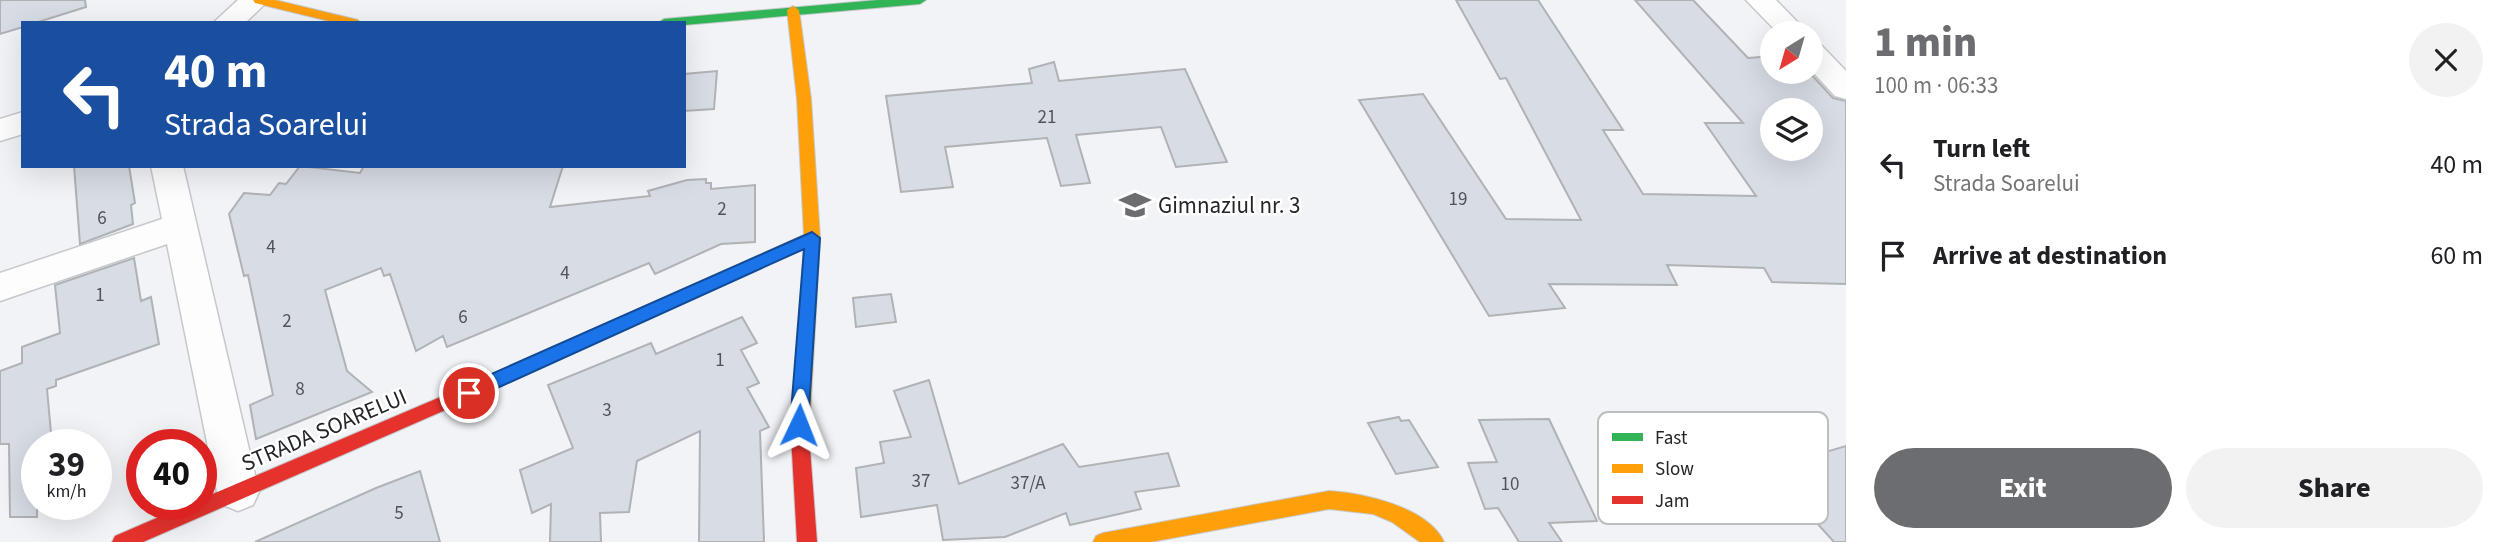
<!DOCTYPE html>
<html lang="en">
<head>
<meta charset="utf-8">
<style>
	:root { --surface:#fff; --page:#f2f2f2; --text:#202124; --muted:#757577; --accent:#6c6d70 }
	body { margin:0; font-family:"Source Sans 3",sans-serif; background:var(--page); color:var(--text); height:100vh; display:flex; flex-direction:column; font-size:26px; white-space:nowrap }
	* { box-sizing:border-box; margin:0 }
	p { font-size:23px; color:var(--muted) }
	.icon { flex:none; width:38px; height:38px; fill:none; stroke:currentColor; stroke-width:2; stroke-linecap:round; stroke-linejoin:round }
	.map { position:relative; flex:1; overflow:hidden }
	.details { display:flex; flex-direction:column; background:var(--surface); width:665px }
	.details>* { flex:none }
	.hud { position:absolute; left:21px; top:21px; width:665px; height:147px; border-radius:0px; box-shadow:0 7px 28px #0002; background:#1a4fa0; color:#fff; overflow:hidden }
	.needle { width:46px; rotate:217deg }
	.fabs { position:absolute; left:1760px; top:21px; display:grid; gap:14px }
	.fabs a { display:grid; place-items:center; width:63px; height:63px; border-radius:50%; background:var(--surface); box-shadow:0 7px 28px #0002; font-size:35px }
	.speed { position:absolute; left:21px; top:429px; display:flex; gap:14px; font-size:35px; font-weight:700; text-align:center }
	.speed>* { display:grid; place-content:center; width:91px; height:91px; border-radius:50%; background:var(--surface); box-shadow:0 7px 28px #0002; line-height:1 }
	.speed small { font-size:18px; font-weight:400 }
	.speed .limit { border:10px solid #d22; background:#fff; color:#111 }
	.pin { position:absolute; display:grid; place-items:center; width:60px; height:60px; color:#fff; margin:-30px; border:4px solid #fff; border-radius:50%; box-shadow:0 2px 7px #0007 }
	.me { position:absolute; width:77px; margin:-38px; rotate:2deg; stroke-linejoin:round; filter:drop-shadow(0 0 5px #0008) }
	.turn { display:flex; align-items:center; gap:24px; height:147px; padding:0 28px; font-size:32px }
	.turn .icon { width:91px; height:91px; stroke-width:2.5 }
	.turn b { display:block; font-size:49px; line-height:60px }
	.round { display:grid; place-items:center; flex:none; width:74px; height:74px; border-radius:37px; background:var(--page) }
	.summary { display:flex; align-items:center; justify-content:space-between; height:119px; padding:0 28px }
	h1 { font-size:42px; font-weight:800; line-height:52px; color:var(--accent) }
	.cta { display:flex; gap:14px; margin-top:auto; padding:14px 28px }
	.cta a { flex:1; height:80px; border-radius:42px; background:var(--accent); color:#fff; font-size:28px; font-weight:800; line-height:80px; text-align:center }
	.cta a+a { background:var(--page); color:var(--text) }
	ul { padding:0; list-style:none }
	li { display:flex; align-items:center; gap:21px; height:91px; padding:0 28px }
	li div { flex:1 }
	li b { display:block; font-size:26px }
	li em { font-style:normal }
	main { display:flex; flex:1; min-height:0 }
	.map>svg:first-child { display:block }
</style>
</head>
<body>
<main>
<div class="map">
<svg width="1846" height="542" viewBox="0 0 1846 542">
	<rect width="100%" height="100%" fill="#f1f3f7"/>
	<path fill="#d7dce5" stroke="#b0b2b4" stroke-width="2" fill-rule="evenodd" d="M 0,0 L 85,0 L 86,7 L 35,23 L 23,23 L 23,27 L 0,34 Z
		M 1456,0 L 1538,0 L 1623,130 L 1603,130 L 1643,194 L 1756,196 L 1705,123 L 1743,123 L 1635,0 L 1693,0 L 1748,58 L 1773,56 L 1773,72 L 1809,72 L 1833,98 L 1846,101 L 1846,284 L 1772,282 L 1764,268 L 1667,265 L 1677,285 L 1549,284 L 1565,308 L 1489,316 L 1359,100 L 1423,94 L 1506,219 L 1581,220 L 1506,78 L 1500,79 ZM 1773,110 L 1811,110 L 1811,149 L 1773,149 Z
		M 1054,62 L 1059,81 L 1185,69 L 1227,162 L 1176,167 L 1161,127 L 1076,135 L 1090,183 L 1061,186 L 1047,138 L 945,147 L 953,187 L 901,192 L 886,96 L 1032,83 L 1029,69 Z
		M 717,71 L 714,109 L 684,111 L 684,74 Z
		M 74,166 L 129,166 L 135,203 L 131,205 L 133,224 L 80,244 Z
		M 300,166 L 360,173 L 364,166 L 563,166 L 550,207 L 650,196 L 648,191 L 687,180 L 706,179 L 706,183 L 711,183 L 711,189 L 755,185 L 755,242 L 721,244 L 655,274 L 649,263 L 447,347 L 443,336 L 416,351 L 390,274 L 384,276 L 381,268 L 325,290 L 347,371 L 372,392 L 256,439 L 250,405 L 273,395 L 248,275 L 244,276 L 229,214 L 244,193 L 270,195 L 279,183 L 286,184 Z
		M 134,258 L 141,301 L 151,297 L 159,344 L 56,380 L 56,386 L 47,389 L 52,444 L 37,444 L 37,517 L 10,517 L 9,444 L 0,444 L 0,371 L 22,363 L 22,347 L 60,333 L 55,285 Z
		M 891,294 L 896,322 L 856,327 L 853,298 Z
		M 742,317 L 757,343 L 741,350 L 759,383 L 747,388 L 769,427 L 760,431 L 764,542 L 699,542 L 700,431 L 637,461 L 629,512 L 600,513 L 601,542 L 550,542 L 551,504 L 532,513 L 520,470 L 573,448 L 548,385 L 651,343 L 656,354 Z
		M 929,380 L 959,484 L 1063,444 L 1079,467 L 1168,453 L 1179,486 L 1135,492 L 1141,509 L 1070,525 L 1066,513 L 1005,537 L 943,540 L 937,505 L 861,517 L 856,468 L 884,463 L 880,442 L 911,437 L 894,391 Z
		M 1399,417 L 1401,421 L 1409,420 L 1438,467 L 1396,474 L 1368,423 Z
		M 1549,419 L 1597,521 L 1549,523 L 1562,542 L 1519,542 L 1498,508 L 1485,509 L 1468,463 L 1497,462 L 1479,420 Z
		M 1846,446 L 1846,542 L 1834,542 L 1768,469 Z
		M 420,471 L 440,542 L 255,542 L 376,488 Z"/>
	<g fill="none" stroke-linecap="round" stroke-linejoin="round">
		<defs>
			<path id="street" d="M 238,0 L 269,0 L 245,23 L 213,23 Z
				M 1746,0 L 1776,0 L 1808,33 L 1778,33 Z
				M 1811,43 L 1821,45 L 1846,71 L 1846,99 L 1835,96 L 1811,70 Z
				M 23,112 L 23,134 L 0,141 L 0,119 Z
				M 151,166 L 183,166 L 259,492 L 253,505 L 238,511 L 223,505 L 217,492 L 167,244 L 0,301 L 0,273 L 162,219 Z"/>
			<path id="fast" d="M 878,0 L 926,0 L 920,4 L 684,25 L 684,23 L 658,23 L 664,19 Z"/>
			<path id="slow" d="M 253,0 L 275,0 L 358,20 L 360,23 L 337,23 L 255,3 Z
				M 793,6 L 799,10 L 811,99 L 820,238 L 809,435 L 806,441 L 800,443 L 794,441 L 791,435 L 804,248 L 505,384 L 499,386 L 493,384 L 490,379 L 493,374 L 804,235 L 797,99 L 787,10 Z
				M 1329,491 C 1363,493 1428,507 1444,542 L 1420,542 L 1392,522 L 1373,514 L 1329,509 L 1151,542 L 1093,542 L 1096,536 L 1103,533 Z"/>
			<path id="jam" d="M 499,372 L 505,374 L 508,379 L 505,384 L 143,542 L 112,542 L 115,536 L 189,504 L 201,504 L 201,499 Z
				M 800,427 L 806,429 L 809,435 L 817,542 L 797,542 L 791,435 L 794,429 Z"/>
		</defs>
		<use href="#street" stroke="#c6c8cb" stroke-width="3"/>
		<use href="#fast" stroke="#c6c8cb" stroke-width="2"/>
		<use href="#slow" stroke="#c6c8cb" stroke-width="2"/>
		<use href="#jam" stroke="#c6c8cb" stroke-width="2"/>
		<use href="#street" fill="#fdfdfe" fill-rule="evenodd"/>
		<use href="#fast" fill="#30b455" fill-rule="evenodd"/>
		<use href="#slow" fill="#ff9f0a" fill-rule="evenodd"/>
		<use href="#jam" fill="#e5322d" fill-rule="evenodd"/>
	</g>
	<path fill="#1a73e8" stroke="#114b97" stroke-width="2" d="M 812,232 L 820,238 L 808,425 L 805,431 L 799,433 L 793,431 L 790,425 L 804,249 L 475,398 L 469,400 L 462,398 L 460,393 L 462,387 Z"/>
	<defs>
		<symbol id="school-bare" viewBox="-9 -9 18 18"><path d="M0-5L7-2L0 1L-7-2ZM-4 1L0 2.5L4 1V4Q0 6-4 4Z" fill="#6c6d70" stroke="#fff" stroke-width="2.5" paint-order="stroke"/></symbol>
	</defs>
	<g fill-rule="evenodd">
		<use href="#school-bare" x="1113" y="183" width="44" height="44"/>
	</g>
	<g text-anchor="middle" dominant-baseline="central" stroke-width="5" stroke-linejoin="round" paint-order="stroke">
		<g font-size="19" fill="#515357">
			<text x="1047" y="117">21</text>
			<text x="1458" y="199">19</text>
			<text x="722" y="209">2</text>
			<text x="102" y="218">6</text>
			<text x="271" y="247">4</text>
			<text x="565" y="273">4</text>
			<text x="100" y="295">1</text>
			<text x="463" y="317">6</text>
			<text x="287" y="321">2</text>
			<text x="720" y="360">1</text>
			<text x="300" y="389">8</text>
			<text x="607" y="410">3</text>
			<text x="921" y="481">37</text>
			<text x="1028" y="483">37/A</text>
			<text x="1510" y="484">10</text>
			<text x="399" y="513">5</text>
		</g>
		<g font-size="23" fill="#242528" stroke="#fff" text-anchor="start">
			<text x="1158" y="205">Gimnaziul nr. 3</text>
		</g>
		<g font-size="23" fill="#242528" stroke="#fff">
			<text transform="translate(324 430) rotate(-23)">STRADA SOARELUI</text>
		</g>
	</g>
	<rect x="1598" y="412" width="230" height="112" rx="10" fill="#fff" stroke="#bdbebe" stroke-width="2"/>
	<rect x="1612" y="433" width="31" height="8" fill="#30b455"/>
	<rect x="1612" y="464" width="31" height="9" fill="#ff9f0a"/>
	<rect x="1612" y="496" width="31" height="8" fill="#e5322d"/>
	<g font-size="19" fill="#242528">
		<text x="1655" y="444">Fast</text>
		<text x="1655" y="475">Slow</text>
		<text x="1655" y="507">Jam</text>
	</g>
</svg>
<div class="fabs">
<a><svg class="needle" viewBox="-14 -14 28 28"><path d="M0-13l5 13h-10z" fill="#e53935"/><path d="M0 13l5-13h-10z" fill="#757577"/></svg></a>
<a><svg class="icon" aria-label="layers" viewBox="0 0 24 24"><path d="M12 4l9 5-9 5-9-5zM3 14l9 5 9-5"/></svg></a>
</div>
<div class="speed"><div>39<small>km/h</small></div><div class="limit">40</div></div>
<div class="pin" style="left:469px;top:393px;background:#d93025"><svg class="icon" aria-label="arrive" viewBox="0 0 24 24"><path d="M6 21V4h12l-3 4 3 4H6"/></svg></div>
<svg class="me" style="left:799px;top:425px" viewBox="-20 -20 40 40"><path d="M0-17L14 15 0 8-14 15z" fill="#1a73e8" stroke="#fff" stroke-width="4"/></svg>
<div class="hud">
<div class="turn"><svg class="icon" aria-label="left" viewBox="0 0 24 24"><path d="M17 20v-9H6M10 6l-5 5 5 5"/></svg><div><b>40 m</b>Strada Soarelui</div></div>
</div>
</div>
<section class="details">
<div class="summary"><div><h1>1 min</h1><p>100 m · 06:33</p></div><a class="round"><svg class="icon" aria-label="close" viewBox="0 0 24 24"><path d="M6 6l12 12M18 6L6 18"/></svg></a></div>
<ul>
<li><svg class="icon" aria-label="left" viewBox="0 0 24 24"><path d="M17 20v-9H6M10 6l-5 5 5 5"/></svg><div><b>Turn left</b><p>Strada Soarelui</p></div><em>40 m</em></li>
<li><svg class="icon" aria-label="arrive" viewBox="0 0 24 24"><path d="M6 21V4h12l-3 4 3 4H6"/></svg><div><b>Arrive at destination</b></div><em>60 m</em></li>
</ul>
<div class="cta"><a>Exit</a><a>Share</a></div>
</section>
</main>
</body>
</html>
